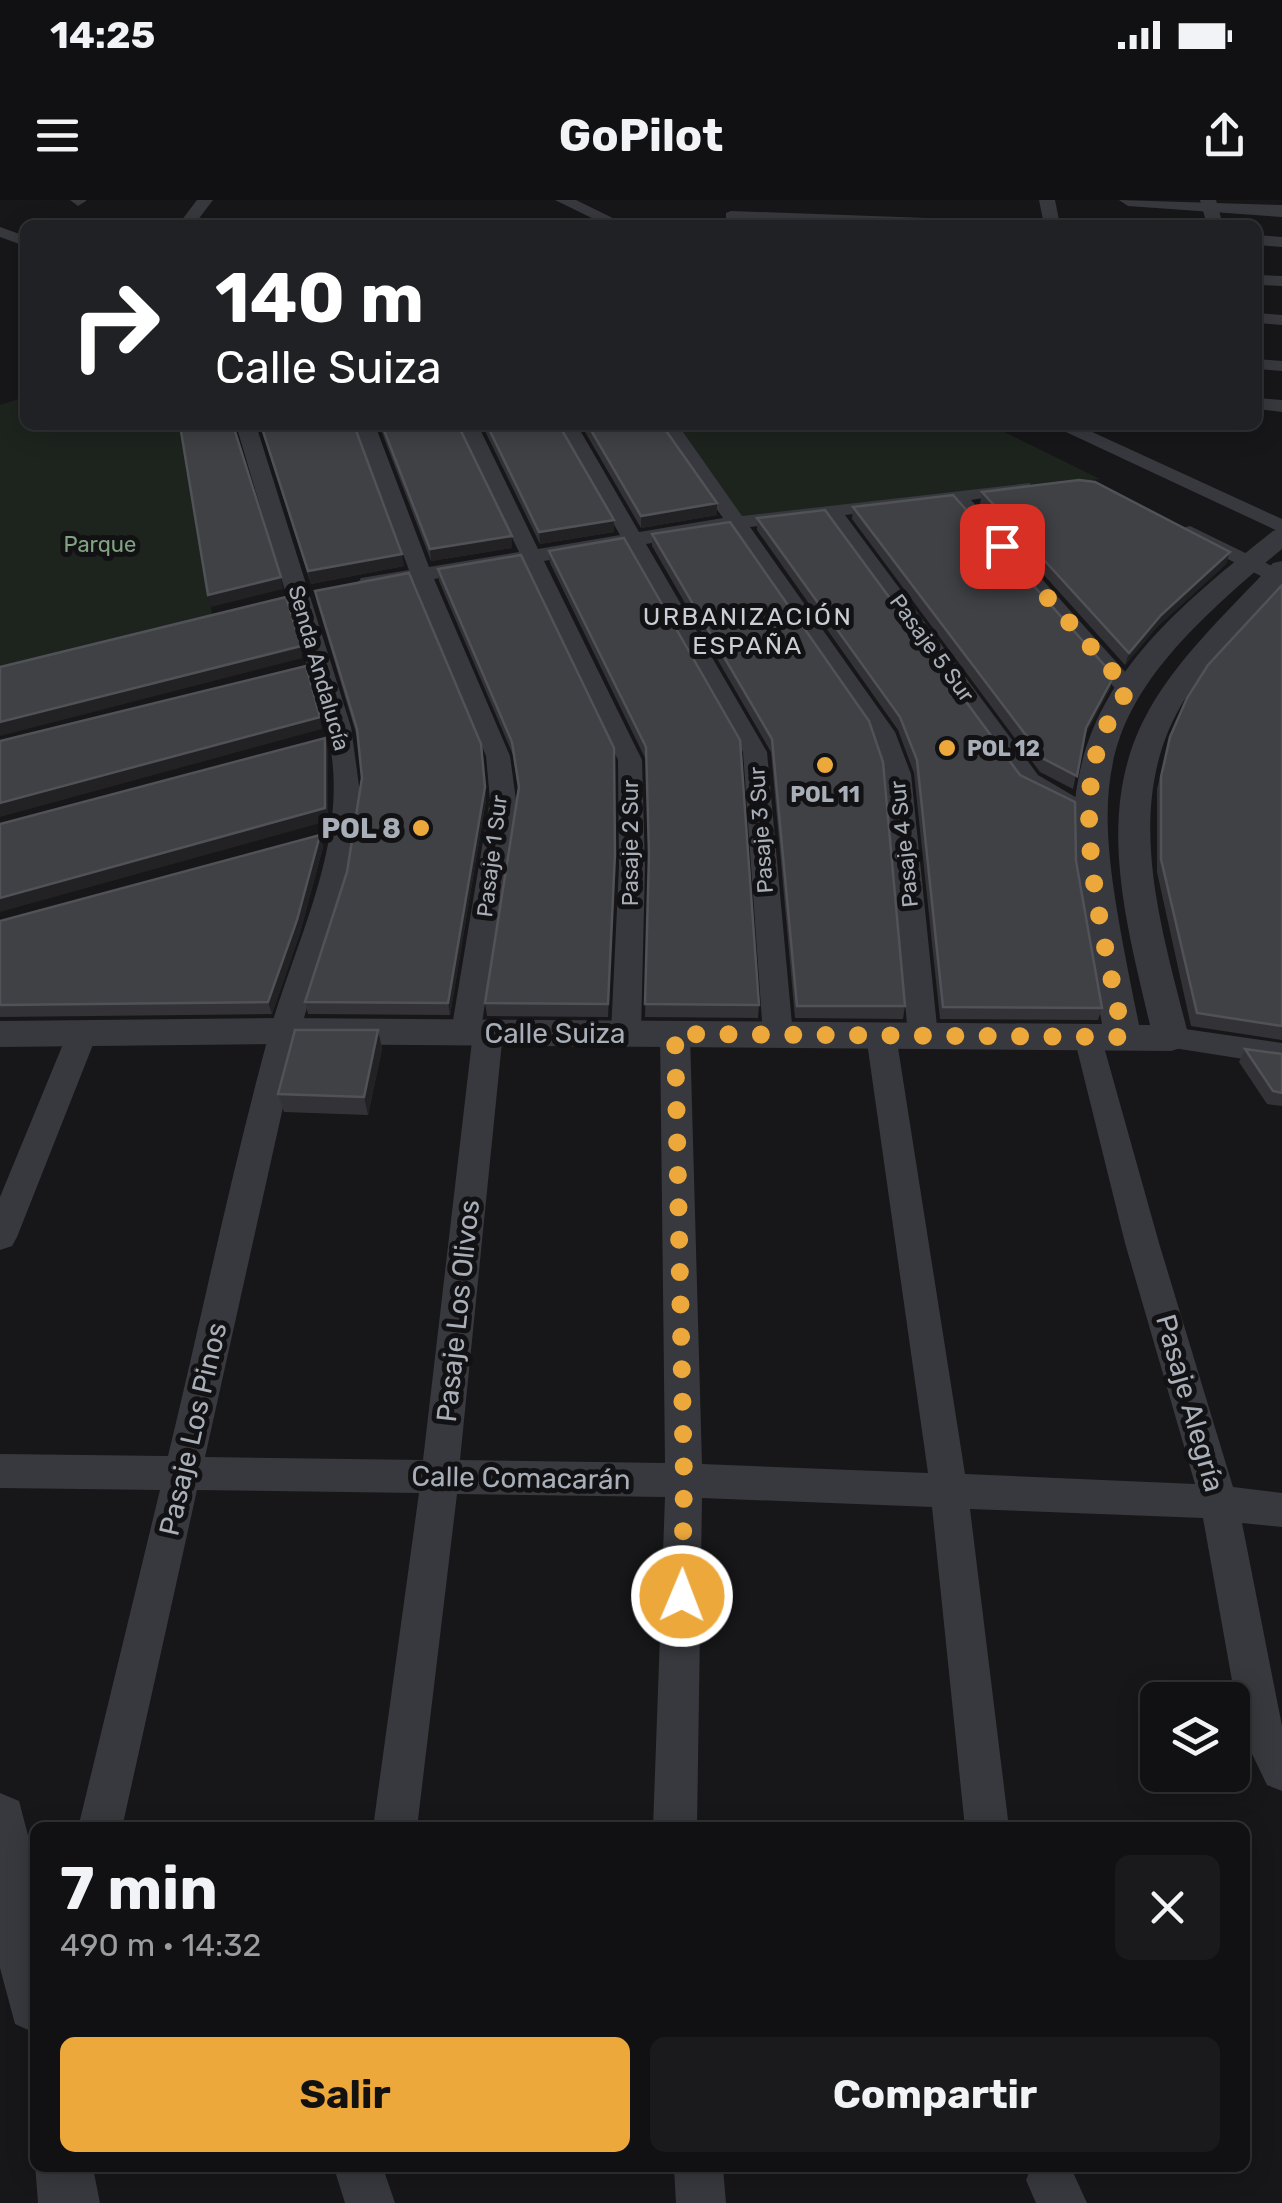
<!DOCTYPE html>
<html lang="es">
<head>
<meta charset="utf-8">
<style>
	:root { --surface:#111113; --page:#1a1a1c; --text:#f1f3f6; --muted:#9c9da0; --line:#303133; --accent:#eca83b }
	body { margin:0; font-family:Rubik,sans-serif; background:var(--page); color:var(--text); height:100vh; display:flex; flex-direction:column; font-size:38px; white-space:nowrap }
	* { box-sizing:border-box; margin:0 }
	p { font-size:32px; color:var(--muted) }
	.icon { flex:none; width:55px; height:55px; fill:none; stroke:currentColor; stroke-width:2; stroke-linecap:round; stroke-linejoin:round }
	.map { position:relative; flex:1; overflow:hidden }
	.details { position:absolute; left:30px; top:1622px; width:1220px; height:350px; display:flex; flex-direction:column; background:var(--surface); border-radius:15px; box-shadow:0 5px 25px #0003,0 0 0 2px var(--line) }
	.details>* { flex:none }
	.guide { position:absolute; left:20px; top:20px; width:1242px; height:210px; border-radius:15px; box-shadow:0 5px 25px #0003,0 0 0 2px var(--line); background:#202124; color:#fff; overflow:hidden }
	.controls { position:absolute; left:1140px; top:1482px; display:grid; gap:20px }
	.controls a { display:grid; place-items:center; width:110px; height:110px; border-radius:15px; background:var(--surface); box-shadow:0 5px 25px #0003,0 0 0 2px var(--line); font-size:50px }
	.pin { position:absolute; display:grid; place-items:center; width:85px; height:85px; color:#fff; margin:-42px; border-radius:20px; box-shadow:0 5px 15px #0006 }
	.me { position:absolute; width:110px; margin:-55px; rotate:1deg; stroke-linejoin:round; filter:drop-shadow(0 0 8px #0008) }
	.turn { display:flex; align-items:center; gap:35px; height:210px; padding:0 30px; font-size:45px }
	.turn .icon { width:130px; height:130px; stroke-width:2.5 }
	.turn b { display:block; font-size:70px; line-height:85px }
	.round { display:grid; place-items:center; flex:none; width:105px; height:105px; border-radius:15px; background:var(--page) }
	.headline { display:flex; align-items:center; justify-content:space-between; height:170px; padding:0 30px }
	h1 { font-size:60px; font-weight:700; line-height:75px }
	.cta { display:flex; gap:20px; margin-top:auto; padding:20px 30px }
	.cta a { flex:1; height:115px; border-radius:15px; background:var(--accent); color:#111; font-size:40px; font-weight:700; line-height:115px; text-align:center }
	.cta a+a { background:var(--page); color:var(--text) }
	.status { display:flex; justify-content:space-between; align-items:center; height:70px; padding:0 50px; background:var(--surface); direction:ltr }
	.status svg { height:28px; fill:currentColor }
	header { display:flex; justify-content:space-between; align-items:center; height:130px; padding:0 30px; background:var(--surface); font-size:45px; font-weight:700 }
	.map>svg:first-child { display:block }
</style>
</head>
<body>
<div class="status"><b>14:25</b><svg viewBox="0 0 49 12"><path d="M0 12V9h3v3zM5 12V6h3v6zM10 12V3h3v9zM15 12V0h3v12zM26 1h20v11H26zM47 4h2v5h-2z"/></svg></div>
<header><svg class="icon" aria-label="menu" viewBox="0 0 24 24"><path d="M4 6h16M4 12h16M4 18h16"/></svg>GoPilot<svg class="icon" aria-label="share" viewBox="0 0 24 24"><path d="M12 15V3M7 8l5-5 5 5M5 13v7h14v-7"/></svg></header>
<div class="map">
<svg width="1282" height="2003" viewBox="0 0 1282 2003">
	<rect width="100%" height="100%" fill="#171719"/>
	<path fill="#1d241e" d="M 25,197 L 25,225 L 181,225 L 213,420 L 0,470 L 0,205 Z
		M 668,225 L 990,225 L 1100,279 L 732,320 Z"/>
	<g fill="none" stroke-linecap="round" stroke-linejoin="round">
		<path fill="#38393e" fill-rule="evenodd" d="M 70,0 L 86,0 L 86,1 L 78,6 Z
			M 197,0 L 213,0 L 194,25 L 178,25 Z
			M 555,0 L 576,0 L 627,25 L 606,25 Z
			M 1039,0 L 1055,0 L 1060,25 L 1044,25 Z
			M 1200,0 L 1216,0 L 1223,25 L 1207,25 Z
			M 731,11 L 954,19 L 962,24 L 852,25 L 726,19 L 726,13 Z
			M 0,27 L 25,36 L 25,46 L 0,37 Z
			M 1258,35 L 1282,37 L 1282,47 L 1258,45 Z
			M 1258,75 L 1282,76 L 1282,86 L 1258,85 Z
			M 1258,113 L 1282,115 L 1282,125 L 1258,123 Z
			M 1258,159 L 1282,161 L 1282,171 L 1258,169 Z
			M 1258,198 L 1282,200 L 1282,212 L 1258,209 Z
			M 236,225 L 256,225 L 351,527 L 360,593 L 351,662 L 300,831 L 205,1257 L 423,1260 L 472,841 L 456,839 L 451,832 L 490,600 L 486,556 L 414,382 L 369,390 L 358,383 L 361,378 L 409,370 L 355,225 L 375,225 L 429,367 L 519,352 L 458,225 L 478,225 L 538,349 L 620,335 L 557,225 L 577,225 L 639,332 L 723,318 L 658,225 L 678,225 L 742,316 L 1030,283 L 1030,291 L 971,300 L 1136,484 L 1140,489 L 1136,494 L 1120,494 L 951,302 L 845,315 L 1038,575 L 1077,598 L 1073,604 L 1055,604 L 1020,585 L 826,318 L 750,327 L 895,532 L 911,574 L 938,836 L 933,844 L 923,847 L 913,844 L 908,836 L 885,574 L 871,532 L 731,330 L 646,344 L 767,552 L 793,835 L 788,843 L 778,846 L 768,843 L 763,835 L 743,552 L 626,347 L 544,361 L 642,560 L 645,667 L 641,833 L 636,841 L 626,844 L 616,841 L 611,833 L 619,667 L 618,560 L 524,364 L 434,379 L 510,556 L 516,600 L 482,823 L 498,825 L 503,832 L 460,1260 L 665,1263 L 660,834 L 665,826 L 675,823 L 685,826 L 690,834 L 702,1264 L 928,1273 L 866,835 L 871,827 L 881,824 L 891,827 L 896,835 L 965,1274 L 1195,1284 L 1125,1043 L 1074,837 L 1079,829 L 1089,826 L 1099,829 L 1159,1043 L 1233,1287 L 1282,1293 L 1282,1327 L 1242,1323 L 1282,1526 L 1282,1591 L 1267,1585 L 1241,1531 L 1203,1318 L 970,1309 L 1009,1628 L 965,1628 L 932,1307 L 702,1298 L 697,1628 L 653,1628 L 665,1297 L 457,1294 L 417,1628 L 373,1628 L 419,1293 L 197,1290 L 122,1628 L 78,1628 L 160,1290 L 0,1288 L 0,1254 L 168,1256 C 202,1116 231,973 269,834 C 296,738 350,642 329,539 Z
			M 1051,225 L 1077,225 L 1282,319 L 1282,333 Z
			M 1190,326 L 1282,371 L 1282,387 L 1183,336 L 1180,332 L 1183,328 Z
			M 83,821 L 93,825 L 98,832 L 17,1037 L 12,1046 L 0,1050 L 0,997 L 68,832 L 73,825 Z
			M 1171,827 L 1282,843 L 1282,865 L 1161,846 L 1156,838 L 1161,830 Z
			M 334,1968 L 383,1968 L 395,2003 L 345,2003 Z
			M 674,1968 L 723,1968 L 726,2003 L 676,2003 Z
			M 1031,1968 L 1071,1968 L 1087,2003 L 1036,2003 L 1026,1980 Z"/>
		<path fill="#38393e" fill-rule="evenodd" d="M 1119,0 L 1282,5 L 1282,17 L 1128,6 Z
			M 1282,328 L 1282,349 C 1075,519 1089,576 1139,825 L 1150,825 C 1126,721 1093,609 1149,510 C 1180,455 1230,410 1273,363 L 1282,361 L 1282,385 C 1247,425 1205,463 1179,509 C 1122,612 1163,732 1189,838 L 1184,847 L 1171,851 L 285,844 L 0,847 L 0,821 L 285,818 L 1102,824 C 1092,767 1078,710 1074,651 C 1065,498 1164,418 1273,331 Z
			M 0,1593 L 19,1601 L 35,1662 L 35,1833 L 15,1824 L 0,1768 Z
			M 35,1963 L 35,1968 L 93,1968 L 100,2003 L 38,2003 Z"/>
	</g>
	<path fill="#333337" d="M 260,225 L 354,225 L 404,366 L 311,384 Z
		M 379,225 L 458,225 L 512,348 L 431,361 Z
		M 482,225 L 559,225 L 614,332 L 540,344 Z
		M 581,225 L 662,225 L 717,315 L 641,328 Z
		M 982,292 L 1230,352 L 1226,364 L 1157,427 L 1125,465 L 980,304 Z
		M 853,307 L 1114,476 L 1110,489 L 1084,537 L 1073,589 L 1040,572 L 852,319 Z
		M 757,318 L 1076,661 L 1102,808 L 1098,820 L 940,819 L 914,573 L 898,530 L 757,330 Z
		M 730,322 L 905,806 L 903,819 L 795,818 L 771,552 L 652,346 L 652,334 Z
		M 624,338 L 759,805 L 758,818 L 645,817 L 649,663 L 646,560 L 550,363 L 549,351 Z
		M 438,369 L 615,667 L 608,817 L 487,816 L 485,803 L 518,589 L 513,555 L 439,381 Z
		M 1282,385 L 1282,840 L 1191,826 L 1157,672 L 1157,589 L 1170,537 Z
		M 315,391 L 482,557 L 486,600 L 450,815 L 308,814 L 305,802 L 347,672 L 362,578 L 357,537 L 317,403 Z
		M 320,635 L 323,647 L 300,733 L 272,814 L 0,817 L 0,721 Z
		M 378,830 L 382,849 L 368,915 L 284,912 L 278,894 Z
		M 1245,849 L 1282,854 L 1282,906 L 1267,904 L 1239,862 Z"/>
	<path fill="#222225" d="M 717,303 L 717,315 L 641,328 L 641,316 Z
		M 614,320 L 614,332 L 540,344 L 539,332 Z
		M 512,336 L 512,348 L 431,361 L 430,349 Z
		M 1230,352 L 1226,364 L 1157,427 L 1125,465 L 1129,453 L 1161,415 Z
		M 402,354 L 404,366 L 311,384 L 308,371 Z
		M 281,377 L 283,389 L 211,407 L 208,395 Z
		M 301,446 L 303,458 L 0,536 L 0,522 Z
		M 1114,476 L 1110,489 L 1083,540 L 1086,528 Z
		M 320,517 L 322,529 L 0,617 L 0,603 Z
		M 325,538 L 328,551 L 328,621 L 0,712 L 0,698 Z
		M 485,587 L 486,600 L 450,815 L 448,803 Z
		M 320,635 L 323,647 L 300,733 L 272,814 L 268,802 Z
		M 378,830 L 382,849 L 368,915 L 364,897 Z"/>
	<path fill="#404145" stroke="#505257" stroke-width="2.5" d="M 180,225 L 233,225 L 281,377 L 208,395 Z
		M 261,225 L 354,225 L 402,354 L 308,371 Z
		M 382,225 L 458,225 L 512,336 L 430,349 Z
		M 487,225 L 559,225 L 614,320 L 539,332 Z
		M 588,225 L 662,225 L 717,303 L 641,316 Z
		M 1079,280 L 1095,282 L 1230,352 L 1161,415 L 1129,453 L 982,292 Z
		M 953,295 L 1114,476 L 1086,528 L 1077,576 L 1044,559 L 853,307 Z
		M 825,310 L 1020,575 L 1075,602 L 1076,661 L 1102,808 L 943,807 L 917,560 L 900,517 L 757,318 Z
		M 730,322 L 869,521 L 883,562 L 905,806 L 797,806 L 772,539 L 652,334 Z
		M 624,338 L 740,540 L 759,805 L 645,804 L 649,654 L 646,547 L 549,351 Z
		M 521,355 L 614,548 L 615,654 L 608,804 L 485,803 L 519,587 L 512,542 L 438,369 Z
		M 409,373 L 481,544 L 485,587 L 448,803 L 305,802 L 347,672 L 362,578 L 357,529 L 315,391 Z
		M 1282,385 L 1282,826 L 1197,813 L 1161,659 L 1161,577 L 1170,537 L 1187,498 L 1208,465 Z
		M 286,397 L 301,446 L 0,522 L 0,467 Z
		M 306,466 L 320,517 L 0,603 L 0,541 Z
		M 325,538 L 325,608 L 0,698 L 0,624 Z
		M 320,635 L 297,720 L 268,802 L 0,805 L 0,721 Z
		M 295,830 L 378,830 L 364,897 L 278,894 Z
		M 1245,849 L 1282,854 L 1282,893 L 1273,891 Z"/>
	<g fill="none" stroke-linecap="round" stroke-linejoin="round">
		<path stroke="#eca83b" stroke-width="18" stroke-dasharray="0 32.4" d="M 682,1396 L 684,1280 L 675,834 L 1123,837 C 1108,751 1069,620 1102,537 C 1108,520 1119,504 1128,489 L 1002,346"/>
	</g>
	<g fill="#eca83b" stroke="#121214" stroke-width="4">
		<circle cx="947" cy="548" r="10"/>
		<circle cx="825" cy="565" r="10"/>
		<circle cx="421" cy="628" r="10"/>
	</g>
	<g text-anchor="middle" dominant-baseline="central" stroke-width="10" stroke-linejoin="round" paint-order="stroke">
		<g font-size="22" fill="#81a381" stroke="#121214">
			<text x="100" y="344">Parque</text>
		</g>
		<g font-size="22" fill="#a9afb8" stroke="#121214">
			<text transform="translate(932 448) rotate(54)">Pasaje 5 Sur</text>
			<text transform="translate(319 468) rotate(74)">Senda Andalucía</text>
			<text transform="translate(761 630) rotate(-94)">Pasaje 3 Sur</text>
			<text transform="translate(630 643) rotate(-90)">Pasaje 2 Sur</text>
			<text transform="translate(904 644) rotate(-96)">Pasaje 4 Sur</text>
			<text transform="translate(492 656) rotate(-83)">Pasaje 1 Sur</text>
		</g>
		<g font-size="22" font-weight="bold" fill="#a9afb8" stroke="#121214" text-anchor="start">
			<text x="967" y="548">POL 12</text>
			<text x="825" y="594" text-anchor="middle">POL 11</text>
		</g>
		<g font-size="25" letter-spacing="2.5" fill="#caced4" stroke="#121214">
			<text x="748" y="416">URBANIZACIÓN<tspan x="748" dy="29">ESPAÑA</tspan></text>
		</g>
		<g font-size="28" font-weight="bold" fill="#a9afb8" stroke="#121214" text-anchor="end">
			<text x="401" y="628">POL 8</text>
		</g>
		<g font-size="28" fill="#a9afb8" stroke="#121214">
			<text x="555" y="833">Calle Suiza</text>
			<text transform="translate(458 1111) rotate(-84)">Pasaje Los Olivos</text>
			<text transform="translate(1190 1203) rotate(74)">Pasaje Alegría</text>
			<text transform="translate(193 1229) rotate(-77)">Pasaje Los Pinos</text>
			<text transform="translate(521 1278) rotate(1)">Calle Comacarán</text>
		</g>
	</g>
</svg>
<div class="controls">
<a><svg class="icon" aria-label="layers" viewBox="0 0 24 24"><path d="M12 4l9 5-9 5-9-5zM3 14l9 5 9-5"/></svg></a>
</div>
<div class="pin" style="left:1002px;top:346px;background:#d93025"><svg class="icon" aria-label="arrive" viewBox="0 0 24 24"><path d="M6 21V4h12l-3 4 3 4H6"/></svg></div>
<svg class="me" style="left:682px;top:1396px" viewBox="-20 -20 40 40"><circle r="17" fill="#eca83b" stroke="#fff" stroke-width="3"/><path d="M0-11L8 9 0 5-8 9z" fill="#fff"/></svg>
<div class="guide">
<div class="turn"><svg class="icon" aria-label="right" viewBox="0 0 24 24"><path d="M7 20v-9h11M14 6l5 5-5 5"/></svg><div><b>140 m</b>Calle Suiza</div></div>
</div>
<section class="details">
<div class="headline"><div><h1>7 min</h1><p>490 m · 14:32</p></div><a class="round"><svg class="icon" aria-label="close" viewBox="0 0 24 24"><path d="M6 6l12 12M18 6L6 18"/></svg></a></div>
<div class="cta"><a>Salir</a><a>Compartir</a></div>
</section>
</div>
</body>
</html>
